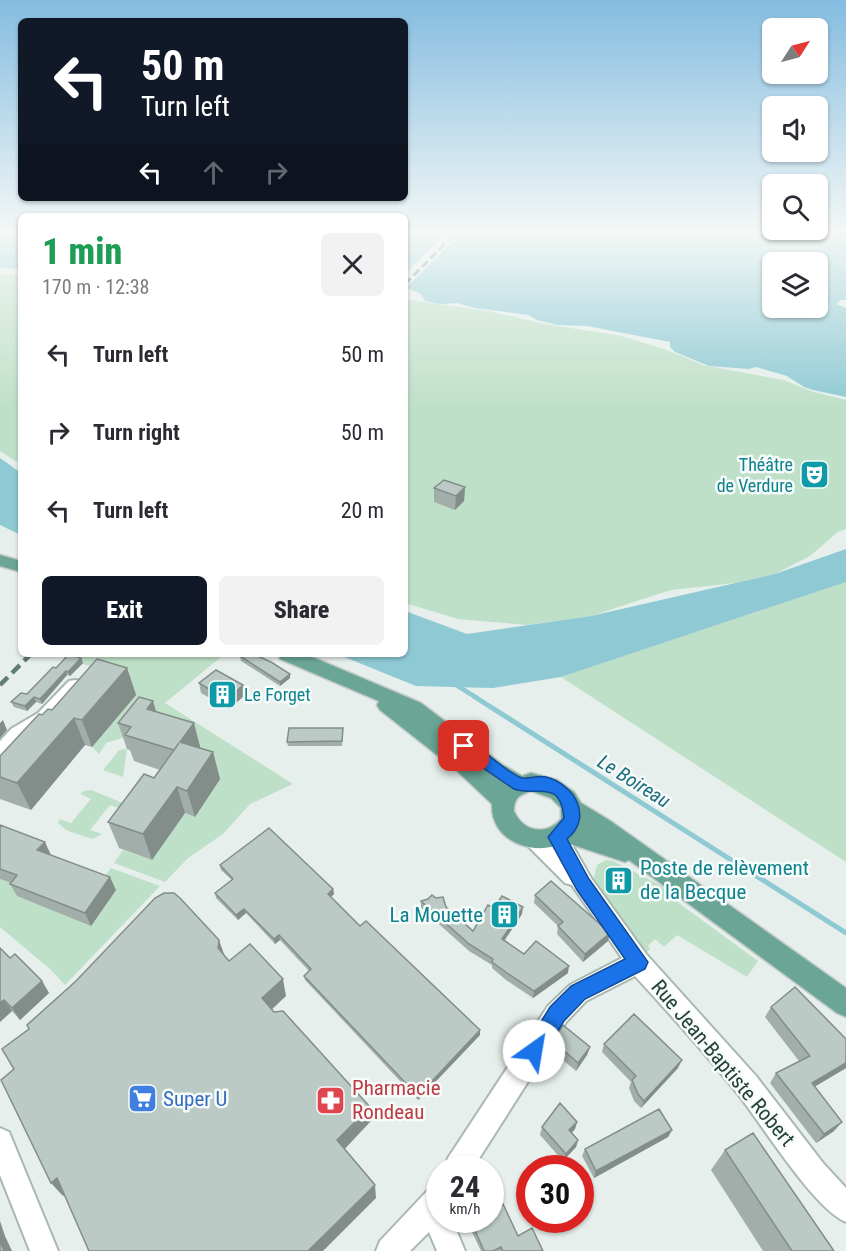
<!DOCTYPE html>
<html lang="en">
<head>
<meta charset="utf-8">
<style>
	:root { --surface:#fff; --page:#f2f2f3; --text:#2b2b33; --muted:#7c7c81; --accent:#111827 }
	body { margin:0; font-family:"Roboto Condensed",sans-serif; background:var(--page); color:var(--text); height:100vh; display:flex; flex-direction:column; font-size:22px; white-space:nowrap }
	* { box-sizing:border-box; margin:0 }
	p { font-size:20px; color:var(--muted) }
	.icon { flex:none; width:33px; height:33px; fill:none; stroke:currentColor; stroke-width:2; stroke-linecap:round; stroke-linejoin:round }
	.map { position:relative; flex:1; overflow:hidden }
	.sheet { position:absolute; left:18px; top:213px; width:390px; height:444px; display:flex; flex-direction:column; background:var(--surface); border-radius:9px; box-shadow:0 2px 4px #0004 }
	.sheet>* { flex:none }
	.top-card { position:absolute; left:18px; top:18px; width:390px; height:183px; border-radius:9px; box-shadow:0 2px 4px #0004; background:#111827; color:#fff; overflow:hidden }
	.needle { width:39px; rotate:54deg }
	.tools { position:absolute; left:762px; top:18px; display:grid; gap:12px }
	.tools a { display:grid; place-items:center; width:66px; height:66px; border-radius:9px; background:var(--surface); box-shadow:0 2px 4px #0004; font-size:30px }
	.speed { position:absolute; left:426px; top:1155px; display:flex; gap:12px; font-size:30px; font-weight:700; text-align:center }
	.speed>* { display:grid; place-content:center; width:78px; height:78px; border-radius:50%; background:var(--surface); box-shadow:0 2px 4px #0004; line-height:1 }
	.speed small { font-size:15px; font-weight:400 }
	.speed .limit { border:9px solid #d22; background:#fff; color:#111 }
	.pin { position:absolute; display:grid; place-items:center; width:51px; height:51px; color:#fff; margin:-26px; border-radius:12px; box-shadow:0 3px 9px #0006 }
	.me { position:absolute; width:66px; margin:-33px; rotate:32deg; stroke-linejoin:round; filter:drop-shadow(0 0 4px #0008) }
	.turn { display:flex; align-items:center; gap:21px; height:126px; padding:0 24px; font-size:27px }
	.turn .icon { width:78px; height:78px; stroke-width:2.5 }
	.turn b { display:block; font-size:42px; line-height:51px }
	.lanes { display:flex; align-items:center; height:57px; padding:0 24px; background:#0003; justify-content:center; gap:30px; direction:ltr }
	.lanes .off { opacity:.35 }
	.round { display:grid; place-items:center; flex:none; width:63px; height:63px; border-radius:9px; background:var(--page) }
	.summary { display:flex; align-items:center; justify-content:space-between; height:102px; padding:0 24px }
	h1 { font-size:36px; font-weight:800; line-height:45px; color:#1e9e55 }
	.button { display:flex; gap:12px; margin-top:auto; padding:12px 24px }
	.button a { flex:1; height:69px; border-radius:9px; background:var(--accent); color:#fff; font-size:24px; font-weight:800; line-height:69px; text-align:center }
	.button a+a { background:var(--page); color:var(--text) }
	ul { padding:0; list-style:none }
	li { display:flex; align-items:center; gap:18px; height:78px; padding:0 24px }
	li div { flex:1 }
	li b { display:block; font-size:22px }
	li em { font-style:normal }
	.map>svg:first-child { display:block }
</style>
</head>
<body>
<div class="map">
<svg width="846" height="1251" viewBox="0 0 846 1251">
	<rect width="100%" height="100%" fill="#e6efeb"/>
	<path fill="#bfe0c8" d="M 0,274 L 21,275 L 21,461 L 15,461 L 0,451 Z
		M 405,299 L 488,311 L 545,324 L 622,336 L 667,350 L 703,365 L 783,380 L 814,392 L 846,400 L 846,529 L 838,532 L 810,556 L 775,574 L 735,583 L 671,590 L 591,616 L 527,625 L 458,619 L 405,603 Z
		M 846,582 L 846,862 L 561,677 Z
		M 77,654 L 212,654 L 221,657 L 165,703 L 293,784 L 250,804 L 223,834 L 188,858 L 165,882 L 114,863 L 123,850 L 152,860 L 185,813 L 195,817 L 219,779 L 127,749 L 123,777 L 103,770 L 119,750 L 126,749 L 135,738 L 128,736 L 106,743 L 99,754 L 92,747 L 135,695 L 104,672 L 70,659 Z
		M 91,790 L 123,803 L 121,809 L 110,805 L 90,830 L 102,834 L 92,839 L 66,830 L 58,823 L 60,819 L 71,823 L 91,799 L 80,794 L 84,791 Z
		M 606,860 L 613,861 L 660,885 L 680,904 L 758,961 L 747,977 L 677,935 L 664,947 L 655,939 L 648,946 L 650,949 L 644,954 L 593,881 L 597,865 Z
		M 111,868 L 160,886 L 65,985 L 51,970 L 0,927 L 0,879 L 17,885 L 102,879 Z"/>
	<path fill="#8ec9d4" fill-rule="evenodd" d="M 0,231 L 21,231 L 21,269 L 0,268 Z
		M 405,231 L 846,231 L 846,300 L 841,300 L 836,304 L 846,308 L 846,397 L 813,390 L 804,387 L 787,376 L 756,367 L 749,369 L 709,366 L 675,352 L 670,347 L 670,342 L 587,326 L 557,325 L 537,320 L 528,315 L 475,308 L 457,303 L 441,304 L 425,301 L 421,294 L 405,287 ZM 772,262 L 818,262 L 818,308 L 772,308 Z
		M 0,458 L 21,473 L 21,535 L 0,525 Z
		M 846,549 L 846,582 L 561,677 L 493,688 L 416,686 L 337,654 L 405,654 L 405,611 L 467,634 L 591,616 L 775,574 Z"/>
	<path fill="#e6efeb" d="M 449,231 L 463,231 L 405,289 L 405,273 Z"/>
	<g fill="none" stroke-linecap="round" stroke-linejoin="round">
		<path stroke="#8ec9d4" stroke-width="4.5" d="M 456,685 L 477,698"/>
		<path stroke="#8ec9d4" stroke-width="5" d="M 475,697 L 846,933"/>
		<defs>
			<path id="minor" d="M 75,680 L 81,681 L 84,686 L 81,691 L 50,723 L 25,739 L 7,758 L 0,760 L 0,741 L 11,729 L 38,713 L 69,681 Z
				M 557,828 L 564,831 L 591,878 L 646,954 L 756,1076 L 823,1163 L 846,1188 L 846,1222 C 813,1208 762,1124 737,1093 C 705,1053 670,1014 635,976 L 586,1001 L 566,1022 L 473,1168 L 445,1168 L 448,1158 L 548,1006 L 570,985 L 622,958 L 572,885 L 565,883 L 528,846 L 525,840 L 528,834 L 535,831 L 547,839 L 550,831 Z
				M 0,1128 L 9,1132 L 58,1251 L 30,1251 L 0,1175 Z
				M 440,1184 L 440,1220 L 452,1220 L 465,1251 L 437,1251 L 429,1232 L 410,1251 L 376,1251 L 380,1241 L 430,1188 Z"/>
			<path id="major" d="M 0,555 L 21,561 L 21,572 L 0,566 Z
				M 278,654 L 305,654 L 421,703 L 503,765 L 522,776 L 531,773 L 557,780 L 574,792 L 581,803 L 609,820 L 846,988 L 846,1017 L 837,1013 L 629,860 L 625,862 L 564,842 C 536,858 490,842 492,804 L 456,770 L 380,710 L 377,705 L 379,701 L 280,659 ZM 531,791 L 551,798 L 561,808 L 561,819 C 546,836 523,832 514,811 C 514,798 519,795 531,791 Z"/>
		</defs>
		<use href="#minor" stroke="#a8b8b2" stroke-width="4"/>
		<use href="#major" stroke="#c2cac8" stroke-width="3"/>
		<use href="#minor" fill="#fff" fill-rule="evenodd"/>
		<use href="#major" fill="#6aa596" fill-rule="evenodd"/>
		<path stroke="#5f7d75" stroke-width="3" stroke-dasharray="8 4" stroke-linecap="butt" d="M 405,284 L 458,231"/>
		<path stroke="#5f7d75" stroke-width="4.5" stroke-dasharray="11 6" stroke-linecap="butt" d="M 0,685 L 31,654"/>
	</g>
	<path fill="#a1aea9" d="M 465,487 L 464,501 L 455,510 L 434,502 L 434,488 Z
		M 240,656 L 290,674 L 290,678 L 280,686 L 241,661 Z
		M 81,658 L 83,663 L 70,676 L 67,675 L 42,704 L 36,702 L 27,711 L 14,707 L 11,702 L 27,694 Z
		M 127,668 L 136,695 L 92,747 L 85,745 L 31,810 L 0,799 L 0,756 L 42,715 L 52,710 Z
		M 199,683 L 243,685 L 245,695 L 229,709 L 201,693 Z
		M 156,711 L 200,748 L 213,752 L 220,779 L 195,817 L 185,813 L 152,860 L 119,848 L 108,822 L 154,778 L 160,770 L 134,761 L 130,750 L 127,749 L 118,723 Z
		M 343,733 L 342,746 L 288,746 L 287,742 Z
		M 0,825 L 51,855 L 116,890 L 91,926 L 17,896 L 10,884 L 11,883 L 0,879 Z
		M 220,865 L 333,889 L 334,894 L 331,897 L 360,926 L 480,1030 L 480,1035 L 418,1100 L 305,980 L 304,976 L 309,971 L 280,940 L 275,944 L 246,913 L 238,920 L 216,898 L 215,893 L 232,880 L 221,870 Z
		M 535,895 L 608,941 L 583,962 L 557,934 L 558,926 L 534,903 Z
		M 421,901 L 446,907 L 473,931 L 494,908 L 522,914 L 505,940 L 524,954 L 568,973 L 533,998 L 506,980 L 492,968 L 492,965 L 469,951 L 421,908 Z
		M 0,948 L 10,958 L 42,981 L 49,993 L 20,1020 L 12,1011 L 0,1022 Z
		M 771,1007 L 846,1039 L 846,1068 L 814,1087 L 834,1131 L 816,1143 L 770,1083 L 776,1073 L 799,1061 L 765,1017 Z
		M 553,1041 L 590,1047 L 587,1055 L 576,1071 L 551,1050 Z
		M 604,1044 L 678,1068 L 641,1108 L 634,1101 L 629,1088 L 631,1082 L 602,1052 Z
		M 577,1122 L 575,1129 L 572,1133 L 578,1140 L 576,1147 L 563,1161 L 540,1135 L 542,1127 Z
		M 672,1130 L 668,1137 L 594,1178 L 582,1156 L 585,1149 Z
		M 725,1150 L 834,1251 L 763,1251 L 711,1170 Z
		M 471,1221 L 518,1236 L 543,1251 L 481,1251 L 470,1228 Z"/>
	<path fill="#838d89" d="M 465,487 L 464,501 L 455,510 L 456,496 Z
		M 81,658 L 83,663 L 70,676 L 68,672 Z
		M 127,668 L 136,695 L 92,747 L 82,720 Z
		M 66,671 L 67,675 L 42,704 L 40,699 Z
		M 290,674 L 290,678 L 280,686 L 280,682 Z
		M 243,685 L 245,695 L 229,709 L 227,700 Z
		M 34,697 L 36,702 L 27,711 L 25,706 Z
		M 153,701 L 161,728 L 147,709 Z
		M 74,718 L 85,745 L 31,810 L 17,783 Z
		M 3,720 L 7,730 L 0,738 L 0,723 Z
		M 194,723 L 201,750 L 180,742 Z
		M 213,752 L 220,779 L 195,817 L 187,791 Z
		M 177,787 L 185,813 L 152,860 L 143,834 Z
		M 45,842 L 51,855 L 37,850 Z
		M 110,877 L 116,890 L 91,926 L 85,913 Z
		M 333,889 L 334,894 L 328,899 L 328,894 Z
		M 523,907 L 522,914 L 501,945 L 502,939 Z
		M 244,909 L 246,913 L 238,920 L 236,915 Z
		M 610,933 L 608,941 L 583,962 L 585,954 Z
		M 279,935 L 280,940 L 275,944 L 274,939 Z
		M 219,940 L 225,957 L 218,948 Z
		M 569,966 L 568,973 L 533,998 L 534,991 Z
		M 283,979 L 286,996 L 267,1014 L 262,998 Z
		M 42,981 L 49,993 L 20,1020 L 12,1008 Z
		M 4,1000 L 12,1011 L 0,1022 L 0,1003 Z
		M 480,1030 L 480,1035 L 418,1100 L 418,1096 Z
		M 590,1047 L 587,1055 L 576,1071 L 578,1063 Z
		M 682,1060 L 678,1068 L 641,1108 L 644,1101 Z
		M 846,1063 L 846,1068 L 804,1093 L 812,1083 Z
		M 370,1107 L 371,1121 L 340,1154 L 337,1140 Z
		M 577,1122 L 575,1129 L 567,1137 L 569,1130 Z
		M 842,1122 L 834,1131 L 816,1143 L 824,1134 Z
		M 672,1130 L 668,1137 L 594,1178 L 596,1171 Z
		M 578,1140 L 576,1147 L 563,1161 L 566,1154 Z
		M 57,1178 L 68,1191 L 63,1196 L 51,1183 Z
		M 375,1185 L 376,1198 L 323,1251 L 308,1251 Z
		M 0,1221 L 5,1236 L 12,1251 L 4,1251 L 0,1241 Z"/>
	<path fill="#bbcac4" stroke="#838d89" stroke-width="1.5" d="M 444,480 L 465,487 L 456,496 L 434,488 Z
		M 69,654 L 81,658 L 68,672 L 66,671 L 40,699 L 34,697 L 25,706 L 11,702 L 21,693 L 27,694 L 53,667 L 56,668 Z
		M 241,654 L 253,654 L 271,662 L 290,674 L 280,682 L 240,656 Z
		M 97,659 L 127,668 L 82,720 L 74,718 L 17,783 L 0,777 L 0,756 L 39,714 L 42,715 L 48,709 L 52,710 Z
		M 216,670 L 243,685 L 227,700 L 199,683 Z
		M 139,697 L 153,701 L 147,709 L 194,723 L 180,742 L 213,752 L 187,791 L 177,787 L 143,834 L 108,822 L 144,774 L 154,778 L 179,743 L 174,750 L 125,735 L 131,727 L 118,723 Z
		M 289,728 L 343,728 L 342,741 L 287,742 Z
		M 0,825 L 45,842 L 37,850 L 110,877 L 85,913 L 10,884 L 17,875 L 0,869 Z
		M 269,828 L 333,889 L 328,894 L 360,926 L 366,921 L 480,1030 L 418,1096 L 304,976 L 311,969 L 279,935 L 274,939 L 244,909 L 236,915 L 215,893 L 233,879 L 220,865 Z
		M 551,881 L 610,933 L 585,954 L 558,926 L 563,922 L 535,895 Z
		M 164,893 L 174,893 L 180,898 L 219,940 L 218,948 L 229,961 L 250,944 L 283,979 L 262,998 L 274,1012 L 283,1011 L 370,1107 L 337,1140 L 375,1185 L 308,1251 L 89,1251 L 57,1178 L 51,1183 L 1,1080 L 14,1069 L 2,1049 L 29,1029 L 27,1025 L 76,981 L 155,898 Z
		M 432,895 L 436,898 L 443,897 L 446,907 L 473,931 L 488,905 L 494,908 L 502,896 L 523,907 L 502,939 L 524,954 L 536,941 L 569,966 L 534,991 L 507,973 L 492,962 L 493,959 L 469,944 L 421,901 L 428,899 Z
		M 0,948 L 10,958 L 15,954 L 42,981 L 12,1008 L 4,1000 L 0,1003 Z
		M 795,987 L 846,1039 L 846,1063 L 812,1083 L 842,1122 L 824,1134 L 776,1073 L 810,1056 L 771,1007 Z
		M 634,1014 L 682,1060 L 644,1101 L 638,1094 L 632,1080 L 636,1076 L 604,1044 Z
		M 563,1025 L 590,1047 L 578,1063 L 553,1041 Z
		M 560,1103 L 577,1122 L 569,1130 L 578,1140 L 566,1154 L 542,1127 Z
		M 659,1109 L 672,1130 L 596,1171 L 585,1149 Z
		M 753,1133 L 834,1251 L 792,1251 L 725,1150 Z
		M 503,1204 L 518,1236 L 532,1228 L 543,1251 L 503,1251 L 501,1247 L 493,1251 L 484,1251 L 471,1221 L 475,1220 L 490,1220 L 490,1210 Z
		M 0,1241 L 4,1251 L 0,1251 Z"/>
	<linearGradient id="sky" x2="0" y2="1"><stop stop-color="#84bce0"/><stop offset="0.57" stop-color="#f4f8f6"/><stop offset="1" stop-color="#f4f8f6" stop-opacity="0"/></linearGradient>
	<rect width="846" height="407" fill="url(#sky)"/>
	<path fill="#1a73e8" stroke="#114b97" stroke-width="1.5" d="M 464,740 C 482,746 507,774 522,778 C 530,779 538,775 546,777 C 574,784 594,817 567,839 L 589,879 L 648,962 L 645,969 L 585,999 L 564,1021 L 541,1058 L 534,1061 L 526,1058 L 523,1051 L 550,1007 L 571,986 L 625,959 L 577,890 L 548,837 L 564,818 C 560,778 537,797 514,789 L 458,751 L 456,746 L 458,742 Z"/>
	<defs>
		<symbol id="theatre-square" viewBox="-11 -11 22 22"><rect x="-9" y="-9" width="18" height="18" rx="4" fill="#0f9aa8" stroke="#f7fbf9"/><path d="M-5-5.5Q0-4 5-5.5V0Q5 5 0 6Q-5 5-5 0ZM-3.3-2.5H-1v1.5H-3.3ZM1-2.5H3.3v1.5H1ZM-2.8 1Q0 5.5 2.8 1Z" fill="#fff"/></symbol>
		<symbol id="building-square" viewBox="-11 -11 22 22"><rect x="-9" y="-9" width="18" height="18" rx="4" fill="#0f9aa8" stroke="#f7fbf9"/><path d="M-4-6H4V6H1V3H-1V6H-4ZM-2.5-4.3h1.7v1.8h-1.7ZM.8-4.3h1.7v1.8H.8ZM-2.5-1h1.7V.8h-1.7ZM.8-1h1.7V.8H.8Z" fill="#fff"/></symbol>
		<symbol id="supermarket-square" viewBox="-11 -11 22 22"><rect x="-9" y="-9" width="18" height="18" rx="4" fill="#3f7fe0" stroke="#f7fbf9"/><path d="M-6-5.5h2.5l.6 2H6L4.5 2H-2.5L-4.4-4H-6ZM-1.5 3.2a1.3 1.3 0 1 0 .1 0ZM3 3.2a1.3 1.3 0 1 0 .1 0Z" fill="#fff"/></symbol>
		<symbol id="pharmacy-square" viewBox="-11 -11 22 22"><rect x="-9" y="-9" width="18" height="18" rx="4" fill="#e0444e" stroke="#f7fbf9"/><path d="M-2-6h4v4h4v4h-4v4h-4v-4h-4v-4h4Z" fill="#fff"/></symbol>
	</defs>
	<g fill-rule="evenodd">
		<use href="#theatre-square" x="798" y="458" width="33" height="33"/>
		<use href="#building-square" x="206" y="678" width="33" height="33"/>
		<use href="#building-square" x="602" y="864" width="33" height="33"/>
		<use href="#building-square" x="488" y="898" width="33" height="33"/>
		<use href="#supermarket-square" x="126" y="1082" width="33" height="33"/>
		<use href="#pharmacy-square" x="314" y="1084" width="33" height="33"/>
	</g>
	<g text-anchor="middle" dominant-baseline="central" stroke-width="5" stroke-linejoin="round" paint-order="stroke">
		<g font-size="18" fill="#0d838f" stroke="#f7fbf9" text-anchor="end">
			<text x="793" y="464">Théâtre<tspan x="793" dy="21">de Verdure</tspan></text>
			<text x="244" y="694" text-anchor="start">Le Forget</text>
		</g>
		<g font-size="20" font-style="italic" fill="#1c6f80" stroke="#f7fbf9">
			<text transform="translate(634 781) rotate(32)">Le Boireau</text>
		</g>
		<g font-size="21" fill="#0d838f" stroke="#f7fbf9" text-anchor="start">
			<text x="640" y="868">Poste de relèvement<tspan x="640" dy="24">de la Becque</tspan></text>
			<text x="483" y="915" text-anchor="end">La Mouette</text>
		</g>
		<g font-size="21" fill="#24423a" stroke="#f7fbf9">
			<text transform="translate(723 1063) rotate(50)">Rue Jean-Baptiste Robert</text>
		</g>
		<g font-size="21" fill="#be3a42" stroke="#f7fbf9" text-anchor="start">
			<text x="352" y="1088">Pharmacie<tspan x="352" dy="24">Rondeau</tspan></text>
		</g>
		<g font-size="21" fill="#366cbe" stroke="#f7fbf9" text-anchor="start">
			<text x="163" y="1099">Super U</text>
		</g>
	</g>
</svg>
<div class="tools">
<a><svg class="needle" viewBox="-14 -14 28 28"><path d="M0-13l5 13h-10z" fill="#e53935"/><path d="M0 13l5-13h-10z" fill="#7c7c81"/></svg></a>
<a><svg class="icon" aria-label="sound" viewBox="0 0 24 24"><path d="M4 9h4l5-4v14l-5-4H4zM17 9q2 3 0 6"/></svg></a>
<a><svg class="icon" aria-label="search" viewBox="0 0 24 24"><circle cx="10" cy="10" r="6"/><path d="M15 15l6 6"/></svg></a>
<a><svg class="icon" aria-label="layers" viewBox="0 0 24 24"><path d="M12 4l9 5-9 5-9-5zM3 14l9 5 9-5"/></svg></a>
</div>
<div class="speed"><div>24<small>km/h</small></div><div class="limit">30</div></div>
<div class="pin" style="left:464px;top:746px;background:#d93025"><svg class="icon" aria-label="arrive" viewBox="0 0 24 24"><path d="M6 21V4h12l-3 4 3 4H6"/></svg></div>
<svg class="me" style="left:534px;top:1051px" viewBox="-20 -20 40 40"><circle r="19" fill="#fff"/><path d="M0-13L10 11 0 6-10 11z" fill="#1a73e8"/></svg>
<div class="top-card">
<div class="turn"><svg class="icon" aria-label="left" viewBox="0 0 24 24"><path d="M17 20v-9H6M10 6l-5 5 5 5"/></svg><div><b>50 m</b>Turn left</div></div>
<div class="lanes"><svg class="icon" aria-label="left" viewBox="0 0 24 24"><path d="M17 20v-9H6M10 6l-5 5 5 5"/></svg><svg class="icon off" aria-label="ahead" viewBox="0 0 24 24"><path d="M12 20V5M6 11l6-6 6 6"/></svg><svg class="icon off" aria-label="right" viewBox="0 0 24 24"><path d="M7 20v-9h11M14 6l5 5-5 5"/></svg></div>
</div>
<section class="sheet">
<div class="summary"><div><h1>1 min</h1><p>170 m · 12:38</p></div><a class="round"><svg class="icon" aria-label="close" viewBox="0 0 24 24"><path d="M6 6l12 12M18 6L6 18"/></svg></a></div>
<ul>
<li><svg class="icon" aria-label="left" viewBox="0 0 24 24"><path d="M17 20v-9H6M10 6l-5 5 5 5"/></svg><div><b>Turn left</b></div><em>50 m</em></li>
<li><svg class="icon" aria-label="right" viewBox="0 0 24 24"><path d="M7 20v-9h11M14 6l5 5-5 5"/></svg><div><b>Turn right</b></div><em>50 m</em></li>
<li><svg class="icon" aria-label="left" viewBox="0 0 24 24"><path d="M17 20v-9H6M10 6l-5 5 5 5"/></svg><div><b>Turn left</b></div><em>20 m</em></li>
</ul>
<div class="button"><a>Exit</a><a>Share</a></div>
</section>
</div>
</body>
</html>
